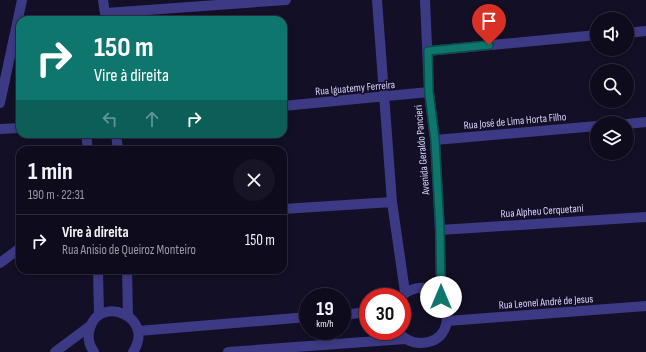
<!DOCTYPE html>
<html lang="pt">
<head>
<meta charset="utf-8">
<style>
	:root { --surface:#0e0b1c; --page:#171425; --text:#f1f3f6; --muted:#9b9ba3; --line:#2e2b3b }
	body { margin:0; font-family:"Sofia Sans Condensed",sans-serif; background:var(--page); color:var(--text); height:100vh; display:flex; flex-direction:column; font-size:15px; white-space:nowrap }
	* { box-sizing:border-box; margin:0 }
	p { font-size:13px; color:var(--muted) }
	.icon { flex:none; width:22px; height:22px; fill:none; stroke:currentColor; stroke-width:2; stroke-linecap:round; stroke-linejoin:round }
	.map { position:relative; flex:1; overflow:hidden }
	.side { position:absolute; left:16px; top:146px; width:271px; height:128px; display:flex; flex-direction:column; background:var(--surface); border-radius:12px; box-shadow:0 2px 6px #0003,0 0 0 1px var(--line) }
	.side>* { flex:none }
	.hud { position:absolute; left:16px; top:16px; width:271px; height:122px; border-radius:12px; box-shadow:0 2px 6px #0003,0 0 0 1px var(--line); background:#0f766e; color:#fff; overflow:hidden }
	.tools { position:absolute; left:590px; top:12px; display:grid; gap:8px }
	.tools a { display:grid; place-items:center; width:44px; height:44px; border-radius:50%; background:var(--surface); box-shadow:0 2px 6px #0003,0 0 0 1px var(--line); font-size:20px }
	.speed { position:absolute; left:299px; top:288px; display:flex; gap:8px; font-size:20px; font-weight:700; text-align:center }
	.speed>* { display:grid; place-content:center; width:52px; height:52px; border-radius:50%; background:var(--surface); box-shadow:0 2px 6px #0003,0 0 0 1px var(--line); line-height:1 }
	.speed small { font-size:10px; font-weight:400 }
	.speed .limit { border:6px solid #d22; background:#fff; color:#111 }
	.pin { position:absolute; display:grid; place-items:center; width:34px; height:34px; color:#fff; margin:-41px -17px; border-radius:50% 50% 50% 0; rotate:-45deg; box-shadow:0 0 4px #0007 }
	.pin .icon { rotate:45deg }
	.me { position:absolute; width:44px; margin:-22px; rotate:0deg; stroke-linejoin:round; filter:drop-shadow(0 0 3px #0008) }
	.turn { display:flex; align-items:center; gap:14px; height:84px; padding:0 12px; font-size:18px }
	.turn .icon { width:52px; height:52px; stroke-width:2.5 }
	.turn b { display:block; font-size:28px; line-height:34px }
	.lanes { display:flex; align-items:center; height:38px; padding:0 12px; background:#0003; justify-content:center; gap:20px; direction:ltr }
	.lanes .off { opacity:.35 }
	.round { display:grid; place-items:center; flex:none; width:42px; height:42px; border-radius:21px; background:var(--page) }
	.headline { display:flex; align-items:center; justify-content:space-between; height:68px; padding:0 12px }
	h1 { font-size:24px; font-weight:700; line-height:30px }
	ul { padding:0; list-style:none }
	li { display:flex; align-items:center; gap:12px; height:52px; padding:0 12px; border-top:1px solid var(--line) }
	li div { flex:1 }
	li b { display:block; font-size:15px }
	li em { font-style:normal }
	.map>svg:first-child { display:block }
</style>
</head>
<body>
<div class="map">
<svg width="646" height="352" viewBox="0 0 646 352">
	<rect width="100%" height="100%" fill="#130f26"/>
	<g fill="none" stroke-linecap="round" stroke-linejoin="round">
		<path stroke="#3d3a85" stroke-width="10" d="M 103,0 L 106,20
			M 377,0 L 392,202 L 405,292
			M 425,0 L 429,92 L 435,140 L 440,230 L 441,297
			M 106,13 L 286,0
			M 627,33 L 646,31
			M 428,51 L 597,35
			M 0,103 L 22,0
			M 283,106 L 429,92
			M 627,124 L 646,122
			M 0,129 L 20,128
			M 86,134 L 88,150
			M 116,134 L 118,150
			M 435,140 L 597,126
			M 283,209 L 392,202
			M 440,230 L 646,217
			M 0,263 L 20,248
			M 98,270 L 99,315
			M 127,270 L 128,315
			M 342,315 L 368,312
			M 447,321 L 646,306
			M 138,331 L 308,317
			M 398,331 C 403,339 412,343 421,343 C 469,342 443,261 400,297
			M 55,352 L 90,326
			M 94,352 C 89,345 87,337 90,328 C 100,294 156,317 133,352
			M 228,352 L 405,339"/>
	</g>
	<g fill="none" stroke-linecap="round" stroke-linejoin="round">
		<defs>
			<path id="route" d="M 441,297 L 440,230 L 435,140 L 429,92 L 428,51 L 489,45"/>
		</defs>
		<use href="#route" stroke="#0a4d48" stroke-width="10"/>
		<use href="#route" stroke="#0f766e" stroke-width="7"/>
	</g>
	<g text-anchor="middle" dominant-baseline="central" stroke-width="3.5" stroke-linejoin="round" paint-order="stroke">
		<g font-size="11" fill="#d9d4ff" stroke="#130f26">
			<text transform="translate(355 88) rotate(-5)">Rua Iguatemy Ferreira</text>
			<text transform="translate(515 121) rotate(-5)">Rua José de Lima Horta Filho</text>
			<text transform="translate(422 150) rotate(-95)">Avenida Geraldo Pancieri</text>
			<text transform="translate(542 211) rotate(-4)">Rua Alpheu Cerquetani</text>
			<text transform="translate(546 302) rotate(-4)">Rua Leonel André de Jesus</text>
		</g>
	</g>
</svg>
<div class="tools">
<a><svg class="icon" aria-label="sound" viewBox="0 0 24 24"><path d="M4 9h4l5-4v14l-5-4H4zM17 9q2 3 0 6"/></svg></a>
<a><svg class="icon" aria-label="search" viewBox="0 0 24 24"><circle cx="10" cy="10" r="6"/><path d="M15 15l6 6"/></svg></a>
<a><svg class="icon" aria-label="layers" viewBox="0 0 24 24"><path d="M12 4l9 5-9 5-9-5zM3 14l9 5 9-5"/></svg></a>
</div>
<div class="speed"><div>19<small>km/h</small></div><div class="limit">30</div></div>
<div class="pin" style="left:489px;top:45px;background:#d93025"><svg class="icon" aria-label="arrive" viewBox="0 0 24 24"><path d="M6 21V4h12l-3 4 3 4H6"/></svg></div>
<svg class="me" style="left:441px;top:297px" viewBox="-20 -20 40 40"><circle r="19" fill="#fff"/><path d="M0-13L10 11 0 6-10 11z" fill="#0f766e"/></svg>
<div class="hud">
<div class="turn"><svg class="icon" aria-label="right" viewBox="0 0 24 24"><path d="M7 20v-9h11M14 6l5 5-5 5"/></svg><div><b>150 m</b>Vire à direita</div></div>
<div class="lanes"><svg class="icon off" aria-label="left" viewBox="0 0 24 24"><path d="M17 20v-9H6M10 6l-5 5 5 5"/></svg><svg class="icon off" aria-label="ahead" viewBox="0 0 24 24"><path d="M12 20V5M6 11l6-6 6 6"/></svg><svg class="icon" aria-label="right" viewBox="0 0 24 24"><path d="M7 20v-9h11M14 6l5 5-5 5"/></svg></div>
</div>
<section class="side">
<div class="headline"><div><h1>1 min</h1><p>190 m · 22:31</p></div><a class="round"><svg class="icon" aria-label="close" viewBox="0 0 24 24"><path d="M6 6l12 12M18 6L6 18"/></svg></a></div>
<ul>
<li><svg class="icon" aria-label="right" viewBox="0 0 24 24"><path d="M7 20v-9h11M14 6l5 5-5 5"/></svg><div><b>Vire à direita</b><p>Rua Anisio de Queiroz Monteiro</p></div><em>150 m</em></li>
</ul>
</section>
</div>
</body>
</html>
